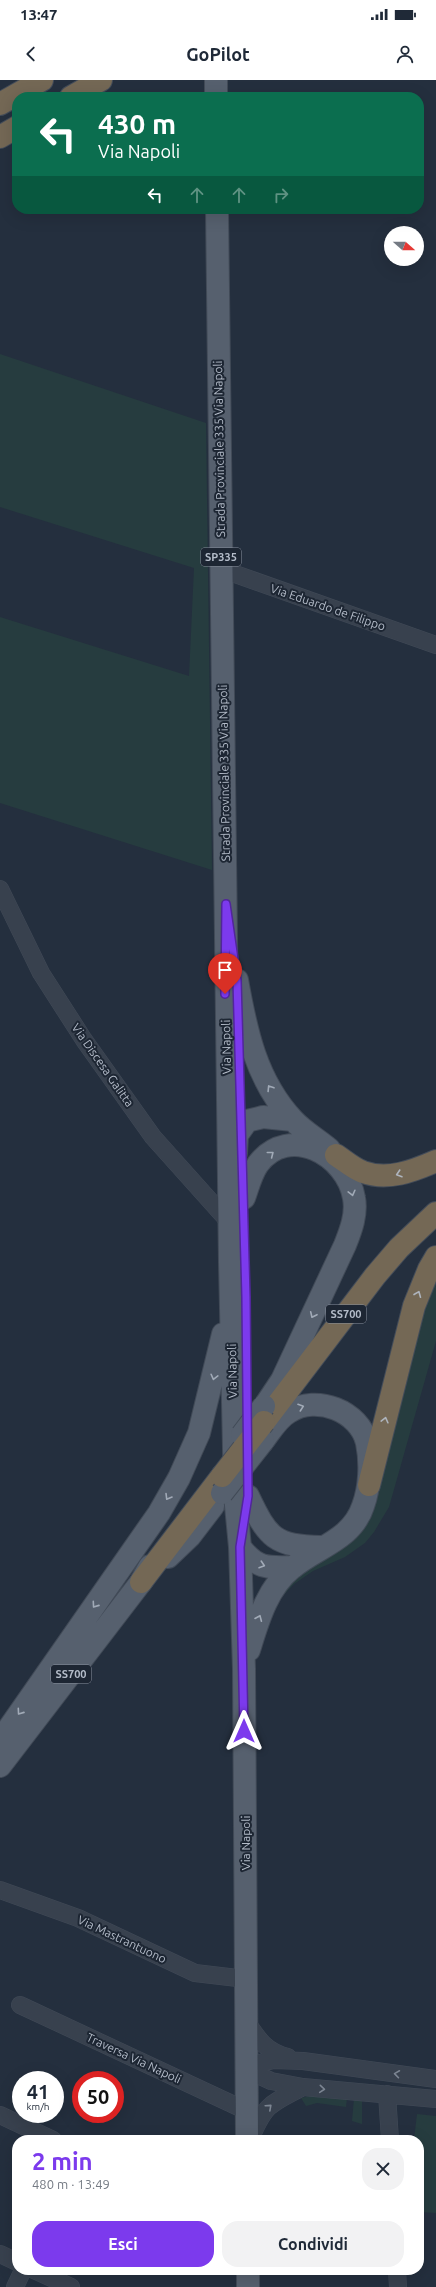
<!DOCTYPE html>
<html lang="it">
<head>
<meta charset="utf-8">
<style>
	:root { --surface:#fff; --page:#f2f2f3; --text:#1f2937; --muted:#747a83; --accent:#7c3aed }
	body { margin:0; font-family:Ubuntu,sans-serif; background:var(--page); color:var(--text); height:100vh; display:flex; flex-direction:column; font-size:15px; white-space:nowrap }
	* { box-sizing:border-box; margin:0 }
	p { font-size:13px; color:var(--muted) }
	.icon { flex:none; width:22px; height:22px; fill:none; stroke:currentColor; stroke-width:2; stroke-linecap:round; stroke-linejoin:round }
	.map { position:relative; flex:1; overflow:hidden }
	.side { position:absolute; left:12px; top:2055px; width:412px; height:140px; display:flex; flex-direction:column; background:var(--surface); border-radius:16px; box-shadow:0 4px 16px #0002 }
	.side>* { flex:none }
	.hud { position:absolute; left:12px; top:12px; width:412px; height:122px; border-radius:16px; box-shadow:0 4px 16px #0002; background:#0b6e4f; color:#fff; overflow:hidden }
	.needle { width:26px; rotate:111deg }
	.buttons { position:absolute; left:384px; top:146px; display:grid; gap:8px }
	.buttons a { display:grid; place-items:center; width:40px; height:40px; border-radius:50%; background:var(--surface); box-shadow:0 4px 16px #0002; font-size:20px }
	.speed { position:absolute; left:12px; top:1991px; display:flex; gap:8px; font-size:20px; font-weight:700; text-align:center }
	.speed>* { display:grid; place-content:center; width:52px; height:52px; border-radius:50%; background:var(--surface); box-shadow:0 4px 16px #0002; line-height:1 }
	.speed small { font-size:10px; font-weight:400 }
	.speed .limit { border:6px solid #d22; background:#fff; color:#111 }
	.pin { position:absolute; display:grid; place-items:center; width:34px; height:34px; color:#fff; margin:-41px -17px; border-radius:50% 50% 50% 0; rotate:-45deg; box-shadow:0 0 4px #0007 }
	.pin .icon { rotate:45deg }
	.me { position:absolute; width:44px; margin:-22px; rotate:0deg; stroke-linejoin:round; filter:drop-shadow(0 0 3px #0008) }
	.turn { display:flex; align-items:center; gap:14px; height:84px; padding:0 20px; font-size:18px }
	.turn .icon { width:52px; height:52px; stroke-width:2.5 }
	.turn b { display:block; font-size:28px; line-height:34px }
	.lanes { display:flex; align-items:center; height:38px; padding:0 20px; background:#0003; justify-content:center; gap:20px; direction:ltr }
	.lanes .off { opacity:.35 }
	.round { display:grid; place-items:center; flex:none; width:42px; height:42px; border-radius:16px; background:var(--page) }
	.overview { display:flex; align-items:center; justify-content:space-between; height:68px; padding:0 20px }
	h1 { font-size:24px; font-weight:700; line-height:30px; color:var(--accent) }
	.primary-button { display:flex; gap:8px; margin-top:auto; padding:8px 20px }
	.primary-button a { flex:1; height:46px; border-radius:16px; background:var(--accent); color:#fff; font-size:16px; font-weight:700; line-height:46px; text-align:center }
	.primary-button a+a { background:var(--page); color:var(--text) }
	.status { display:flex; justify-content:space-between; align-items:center; height:28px; padding:0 20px; background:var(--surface); direction:ltr }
	.status svg { height:11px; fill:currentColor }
	header { display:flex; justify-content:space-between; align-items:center; height:52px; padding:0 20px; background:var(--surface); font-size:18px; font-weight:700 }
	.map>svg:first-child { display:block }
</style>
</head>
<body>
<div class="status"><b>13:47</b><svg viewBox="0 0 49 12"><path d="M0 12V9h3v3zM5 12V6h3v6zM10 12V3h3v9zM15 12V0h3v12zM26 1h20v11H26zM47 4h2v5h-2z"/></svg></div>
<header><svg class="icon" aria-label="back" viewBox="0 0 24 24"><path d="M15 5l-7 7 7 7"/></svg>GoPilot<svg class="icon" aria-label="person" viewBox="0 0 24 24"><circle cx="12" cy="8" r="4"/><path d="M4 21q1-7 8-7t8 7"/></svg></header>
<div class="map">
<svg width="436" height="2207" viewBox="0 0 436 2207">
	<rect width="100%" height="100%" fill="#242f3e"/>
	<path fill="#263c3f" d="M 0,274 L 206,343 L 212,790 L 0,723 L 0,537 L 189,596 L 194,488 L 0,427 Z
		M 436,1191 L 436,1261 L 389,1427 L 374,1452 L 365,1463 L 345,1477 L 313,1491 L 294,1504 L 279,1520 L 293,1496 L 336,1471 Z
		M 314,2015 L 347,2018 L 346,2027 L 317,2023 L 306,2026 L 301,2018 Z
		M 354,2018 L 362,2020 L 362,2044 L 352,2041 Z
		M 417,2034 L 436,2036 L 436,2133 L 419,2132 L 419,2060 L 414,2060 Z"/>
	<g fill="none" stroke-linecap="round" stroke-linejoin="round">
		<defs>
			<path id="minor" d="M 221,489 L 436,565
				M 0,809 L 41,893 L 84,960 L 153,1057 L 230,1143
				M 0,1810 L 78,1838 L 195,1893 L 246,1899
				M 20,1925 L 247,2031
				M 246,1941 C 258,1959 266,1972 288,1977
				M 246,1986 L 258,1995 L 271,2001 L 303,2007 L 436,2019
				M 246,1986 L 274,1980 L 303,1981 L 436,1999
				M 387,2014 L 390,2060
				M 0,2035 L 53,2060
				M 250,2060 C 265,2024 270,2024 303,2007
				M 0,2174 L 17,2182
				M 34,2190 L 71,2207
				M 397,2190 L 398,2207
				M 15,2207 L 23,2190"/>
			<path id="major" d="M 216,0 L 216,17
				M 217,129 L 230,1182 L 235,1415 L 240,1467 L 244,1589 L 247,2060
				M 237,900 C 246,951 256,1000 293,1040 C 303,1051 317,1059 329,1069
				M 236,1073 L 237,1055 L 247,1041 L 263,1037 L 293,1040
				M 244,1118 C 248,1107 251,1094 258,1084 C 289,1043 347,1075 354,1118 C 357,1134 351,1150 345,1165 L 282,1300 L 266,1324
				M 248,1416 C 268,1458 274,1466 322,1467
				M 240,1467 C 256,1488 266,1488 292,1487
				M 168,1477 L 190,1456 L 213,1426
				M 249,1570 C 258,1541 267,1508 292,1488 C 317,1467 352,1460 363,1426 C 370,1407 371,1383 367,1363 C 360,1331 316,1314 289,1332 C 278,1338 270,1352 263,1361
				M 0,1661 L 159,1433 L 179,1398 L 199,1353 L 223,1254
				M 0,1686 L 141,1502 L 150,1486
				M 248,2190 L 248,2207"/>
			<path id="highway" d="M 71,17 L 101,0
				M 0,24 L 42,0
				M 0,57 L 17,47
				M 336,1075 C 345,1081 354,1089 363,1092 C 388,1101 413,1091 436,1081
				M 264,1342 L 375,1196 L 399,1168 L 436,1133
				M 369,1405 L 414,1226 L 429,1189 L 436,1177
				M 141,1502 L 222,1396"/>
		</defs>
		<use href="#minor" stroke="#414a57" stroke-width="18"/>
		<use href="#major" stroke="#414a57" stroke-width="24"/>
		<use href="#highway" stroke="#434c59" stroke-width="24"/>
		<use href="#minor" stroke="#38414e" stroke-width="17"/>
		<use href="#major" stroke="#56606e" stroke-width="22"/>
		<use href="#highway" stroke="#746855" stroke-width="22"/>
		<defs>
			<path id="major-bridge" d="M 242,1355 L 264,1326
				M 222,1413 L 263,1361"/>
			<path id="highway-bridge" d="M 222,1396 L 264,1342"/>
		</defs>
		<use href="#major-bridge" stroke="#414a57" stroke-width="24" stroke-linecap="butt"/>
		<use href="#highway-bridge" stroke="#434c59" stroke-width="24" stroke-linecap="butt"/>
		<use href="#major-bridge" stroke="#56606e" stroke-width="22"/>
		<use href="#highway-bridge" stroke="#746855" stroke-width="22"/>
	</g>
	<defs><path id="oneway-chevron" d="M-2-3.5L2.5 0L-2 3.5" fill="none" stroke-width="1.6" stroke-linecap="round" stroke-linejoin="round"/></defs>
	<g stroke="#a1aab7">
		<use href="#oneway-chevron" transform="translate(270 1008) rotate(-122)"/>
		<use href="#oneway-chevron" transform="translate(271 1074) rotate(-38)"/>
		<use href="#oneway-chevron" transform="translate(352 1113) rotate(76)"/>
		<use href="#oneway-chevron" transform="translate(313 1235) rotate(115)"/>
		<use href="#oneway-chevron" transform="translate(214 1297) rotate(104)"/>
		<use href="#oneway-chevron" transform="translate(301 1327) rotate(-19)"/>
		<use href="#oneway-chevron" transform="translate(168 1417) rotate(121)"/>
		<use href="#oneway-chevron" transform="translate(262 1485) rotate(18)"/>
		<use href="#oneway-chevron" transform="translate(95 1525) rotate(125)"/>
		<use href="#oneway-chevron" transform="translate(259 1538) rotate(-67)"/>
		<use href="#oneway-chevron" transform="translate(20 1632) rotate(125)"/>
	</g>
	<g stroke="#aeb4bd">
		<use href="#oneway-chevron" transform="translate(399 1094) rotate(162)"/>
		<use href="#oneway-chevron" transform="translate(418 1214) rotate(-68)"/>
		<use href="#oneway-chevron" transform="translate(385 1340) rotate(-76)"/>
	</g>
	<g stroke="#7c8592">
		<use href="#oneway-chevron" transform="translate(397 1994) rotate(-172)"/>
		<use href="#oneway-chevron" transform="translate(322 2009) rotate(5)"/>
		<use href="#oneway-chevron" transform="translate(269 2027) rotate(-42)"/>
	</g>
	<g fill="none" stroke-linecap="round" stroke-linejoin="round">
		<defs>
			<path id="route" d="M 225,914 L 226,824 L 237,900 L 246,1217 L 248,1416 L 240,1467 L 244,1651"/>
		</defs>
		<use href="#route" stroke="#51269a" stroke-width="10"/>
		<use href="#route" stroke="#7c3aed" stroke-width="7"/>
	</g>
	<g text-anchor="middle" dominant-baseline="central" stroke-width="4" stroke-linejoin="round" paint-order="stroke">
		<g fill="#1d2633" stroke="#878f9c" stroke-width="1">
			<rect x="201" y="468" width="40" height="18" rx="3"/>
			<rect x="326" y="1225" width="40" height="18" rx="3"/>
			<rect x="51" y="1585" width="40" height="18" rx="3"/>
		</g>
		<g font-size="11" font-weight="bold" fill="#b4bcc9">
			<text x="221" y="477">SP335</text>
			<text x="346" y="1234">SS700</text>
			<text x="71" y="1594">SS700</text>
		</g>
		<g font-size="12" fill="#b4bcc9" stroke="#1d2633">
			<text transform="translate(219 369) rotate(-91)">Strada Provinciale 335 Via Napoli</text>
			<text transform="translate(328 527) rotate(19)">Via Eduardo de Filippo</text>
			<text transform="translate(224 693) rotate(-91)">Strada Provinciale 335 Via Napoli</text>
			<text transform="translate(226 967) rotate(-91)">Via Napoli</text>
			<text transform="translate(103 985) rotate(55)">Via Discesa Galitta</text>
			<text transform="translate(232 1291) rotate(-91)">Via Napoli</text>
			<text transform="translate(245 1763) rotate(-90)">Via Napoli</text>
			<text transform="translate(122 1859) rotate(25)">Via Mastrantuono</text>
			<text transform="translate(134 1978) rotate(25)">Traversa Via Napoli</text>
		</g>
	</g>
</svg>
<div class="buttons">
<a><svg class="needle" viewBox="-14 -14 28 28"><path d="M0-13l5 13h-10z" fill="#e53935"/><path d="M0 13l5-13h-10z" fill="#747a83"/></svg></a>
</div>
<div class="speed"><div>41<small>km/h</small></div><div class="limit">50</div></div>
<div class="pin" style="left:225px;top:914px;background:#d93025"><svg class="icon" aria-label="arrive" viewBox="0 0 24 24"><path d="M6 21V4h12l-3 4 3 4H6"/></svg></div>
<svg class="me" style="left:244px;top:1651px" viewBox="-20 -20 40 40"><path d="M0-17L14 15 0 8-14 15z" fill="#7c3aed" stroke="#fff" stroke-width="4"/></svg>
<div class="hud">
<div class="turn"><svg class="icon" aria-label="left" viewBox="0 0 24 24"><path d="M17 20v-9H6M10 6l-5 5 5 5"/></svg><div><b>430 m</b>Via Napoli</div></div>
<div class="lanes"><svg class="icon" aria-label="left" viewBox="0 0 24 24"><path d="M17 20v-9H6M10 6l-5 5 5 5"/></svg><svg class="icon off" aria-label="ahead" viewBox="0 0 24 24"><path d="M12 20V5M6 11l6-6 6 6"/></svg><svg class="icon off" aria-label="ahead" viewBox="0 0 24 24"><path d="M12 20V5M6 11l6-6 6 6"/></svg><svg class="icon off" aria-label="right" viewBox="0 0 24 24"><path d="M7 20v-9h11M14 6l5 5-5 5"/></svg></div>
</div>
<section class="side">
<div class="overview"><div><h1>2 min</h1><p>480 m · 13:49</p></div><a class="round"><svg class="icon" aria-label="close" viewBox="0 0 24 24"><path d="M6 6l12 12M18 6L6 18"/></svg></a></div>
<div class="primary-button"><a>Esci</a><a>Condividi</a></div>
</section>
</div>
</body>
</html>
